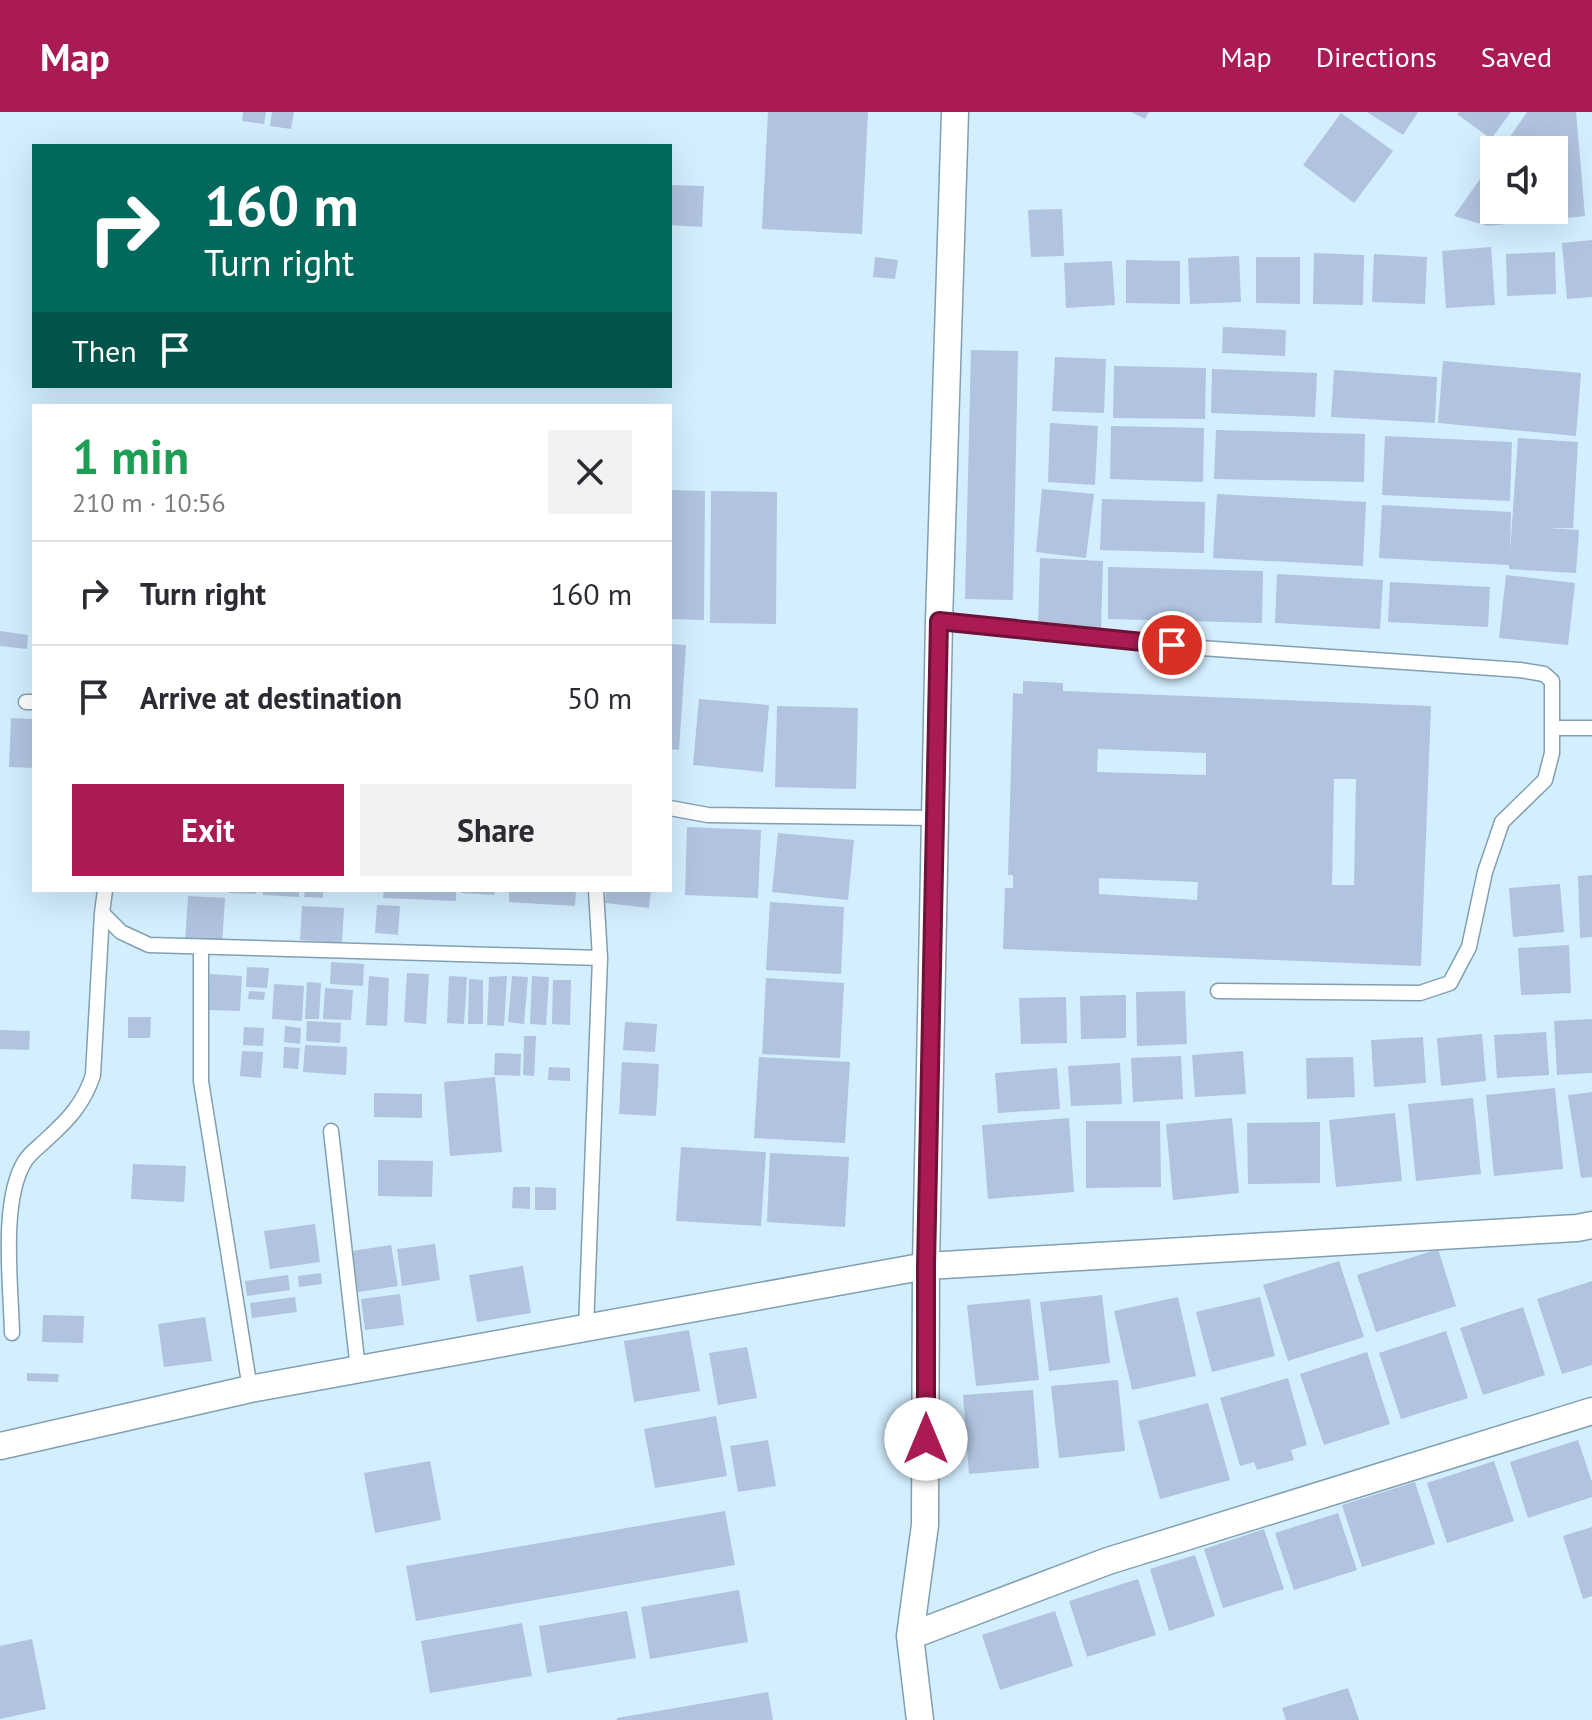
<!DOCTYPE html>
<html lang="en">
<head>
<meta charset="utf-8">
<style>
	:root { --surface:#fff; --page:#f2f2f3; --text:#2b2b33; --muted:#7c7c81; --line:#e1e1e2; --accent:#aa1b55 }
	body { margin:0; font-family:"PT Sans",sans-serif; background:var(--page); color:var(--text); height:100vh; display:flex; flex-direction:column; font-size:30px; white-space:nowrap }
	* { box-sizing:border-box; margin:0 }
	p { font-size:26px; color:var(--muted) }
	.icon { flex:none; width:44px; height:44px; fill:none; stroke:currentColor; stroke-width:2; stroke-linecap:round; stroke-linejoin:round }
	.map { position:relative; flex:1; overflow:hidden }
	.side { position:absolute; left:32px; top:292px; width:640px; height:488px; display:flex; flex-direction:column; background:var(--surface); border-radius:0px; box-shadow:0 8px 32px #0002 }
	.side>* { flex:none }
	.banner { position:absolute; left:32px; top:32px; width:640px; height:244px; border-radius:0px; box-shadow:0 8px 32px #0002; background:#00695c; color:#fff; overflow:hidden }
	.buttons { position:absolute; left:1480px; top:24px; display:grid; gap:16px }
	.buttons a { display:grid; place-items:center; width:88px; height:88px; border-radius:0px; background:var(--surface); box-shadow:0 8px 32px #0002; font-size:40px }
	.pin { position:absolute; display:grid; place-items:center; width:68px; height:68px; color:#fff; margin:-34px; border:4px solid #fff; border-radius:50%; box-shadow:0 2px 8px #0007 }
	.me { position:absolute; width:88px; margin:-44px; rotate:0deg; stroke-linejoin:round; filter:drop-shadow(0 0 6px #0008) }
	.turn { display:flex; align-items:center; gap:28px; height:168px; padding:0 40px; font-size:36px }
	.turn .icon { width:104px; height:104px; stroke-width:2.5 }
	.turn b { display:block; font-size:56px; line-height:68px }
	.then { display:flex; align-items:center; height:76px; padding:0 40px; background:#0003; gap:16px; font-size:30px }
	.round { display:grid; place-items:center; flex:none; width:84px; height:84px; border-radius:0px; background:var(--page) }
	.headline { display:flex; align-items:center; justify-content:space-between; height:136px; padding:0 40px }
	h1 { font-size:48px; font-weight:800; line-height:60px; color:#1e9e55 }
	.action { display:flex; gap:16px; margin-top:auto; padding:16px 40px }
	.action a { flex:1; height:92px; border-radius:0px; background:var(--accent); color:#fff; font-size:32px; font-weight:800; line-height:92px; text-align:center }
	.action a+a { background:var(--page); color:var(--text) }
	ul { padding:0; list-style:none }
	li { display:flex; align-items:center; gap:24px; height:104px; padding:0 40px; border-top:2px solid var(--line) }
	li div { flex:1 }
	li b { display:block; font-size:30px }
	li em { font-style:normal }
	header { display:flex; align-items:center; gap:48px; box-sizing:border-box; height:112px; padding:0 40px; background:var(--accent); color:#fff }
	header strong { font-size:38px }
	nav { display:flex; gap:44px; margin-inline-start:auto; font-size:28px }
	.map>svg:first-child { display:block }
</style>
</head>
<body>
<header>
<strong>Map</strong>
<nav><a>Map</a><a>Directions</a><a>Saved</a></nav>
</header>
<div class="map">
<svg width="1592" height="1608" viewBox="0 0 1592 1608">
	<rect width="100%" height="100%" fill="#d3eefe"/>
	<path fill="#b1c3df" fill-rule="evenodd" d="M 243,0 L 266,0 L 264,12 L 242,9 Z
		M 272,0 L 294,0 L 291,17 L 270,14 Z
		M 768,0 L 868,0 L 862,122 L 762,117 Z
		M 1131,0 L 1149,0 L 1145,7 Z
		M 1367,0 L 1418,0 L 1403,23 Z
		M 1459,0 L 1511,0 L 1491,27 L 1457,2 Z
		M 1527,0 L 1576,0 L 1585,104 L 1488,114 L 1454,104 L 1494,47 L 1494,98 L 1554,98 L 1554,38 L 1501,38 Z
		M 1341,1 L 1393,39 L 1354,91 L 1303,53 Z
		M 670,73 L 704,74 L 702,115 L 670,113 Z
		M 1062,97 L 1064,144 L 1031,145 L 1028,98 Z
		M 1592,128 L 1592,185 L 1567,187 L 1562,131 Z
		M 1491,135 L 1495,193 L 1446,196 L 1442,139 Z
		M 1555,140 L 1556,182 L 1507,184 L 1506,142 Z
		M 1314,141 L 1364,143 L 1363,193 L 1313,192 Z
		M 1374,142 L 1427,145 L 1425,192 L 1372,190 Z
		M 1239,144 L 1241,190 L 1190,192 L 1188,146 Z
		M 875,145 L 898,148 L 895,167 L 873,165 Z
		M 1256,145 L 1300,145 L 1300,192 L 1256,191 Z
		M 1126,148 L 1180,149 L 1180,192 L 1126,191 Z
		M 1112,149 L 1115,193 L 1066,196 L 1064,151 Z
		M 1223,215 L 1286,218 L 1285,244 L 1222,241 Z
		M 971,238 L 1018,239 L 1013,488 L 965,487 Z
		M 1055,245 L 1106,247 L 1104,301 L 1052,299 Z
		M 1443,249 L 1581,261 L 1576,324 L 1438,311 Z
		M 1114,254 L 1206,256 L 1205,307 L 1113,306 Z
		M 1212,257 L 1317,261 L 1315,305 L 1211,301 Z
		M 1334,258 L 1437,265 L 1435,311 L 1331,305 Z
		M 1050,311 L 1098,314 L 1095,373 L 1048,370 Z
		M 1111,314 L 1204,316 L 1203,370 L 1110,367 Z
		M 1216,318 L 1365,322 L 1364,370 L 1214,367 Z
		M 1385,324 L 1512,330 L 1510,389 L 1382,383 Z
		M 1518,326 L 1578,330 L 1573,416 L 1549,416 L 1579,418 L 1576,461 L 1509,457 L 1509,453 L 1379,446 L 1382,393 L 1511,400 L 1510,440 Z
		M 1042,377 L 1094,382 L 1086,446 L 1036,440 Z
		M 670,378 L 705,379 L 704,508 L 670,507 Z
		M 711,379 L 777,380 L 776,512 L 710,511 Z
		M 1217,382 L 1366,390 L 1363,454 L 1213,446 Z
		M 1102,387 L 1205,390 L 1204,441 L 1100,438 Z
		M 1040,446 L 1103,449 L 1101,516 L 1038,514 Z
		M 1108,455 L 1263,459 L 1262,511 L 1108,507 Z
		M 1277,462 L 1383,468 L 1380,517 L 1275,511 Z
		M 1506,463 L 1575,471 L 1568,533 L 1499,526 Z
		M 1390,470 L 1490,475 L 1488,515 L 1388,510 Z
		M 0,519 L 28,523 L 27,537 L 0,534 Z
		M 670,532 L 686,533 L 679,638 L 670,637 Z
		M 1023,569 L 1063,571 L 1063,579 L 1431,594 L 1421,854 L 1003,837 L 1005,776 L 1013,776 L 1013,763 L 1008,763 L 1013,581 L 1023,582 ZM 1098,637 L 1206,641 L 1206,663 L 1097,660 ZM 1334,667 L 1356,667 L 1354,773 L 1332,773 ZM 1099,766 L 1198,770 L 1197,788 L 1099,782 Z
		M 699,587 L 769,593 L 763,660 L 693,653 Z
		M 777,594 L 858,596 L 856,677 L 775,675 Z
		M 11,606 L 34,607 L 34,656 L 9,655 Z
		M 687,715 L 761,718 L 758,786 L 685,783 Z
		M 778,721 L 854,728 L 848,788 L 772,780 Z
		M 1592,763 L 1592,825 L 1580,826 L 1578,764 Z
		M 1560,772 L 1564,820 L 1513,825 L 1509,776 Z
		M 229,778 L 256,778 L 256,782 L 229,781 Z
		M 263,778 L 299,778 L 299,785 L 263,783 Z
		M 305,778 L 323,778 L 323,786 L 304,785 Z
		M 384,778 L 456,778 L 456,789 L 383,786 Z
		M 461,778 L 495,778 L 494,783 L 461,781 Z
		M 509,778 L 576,778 L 575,794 L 509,790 Z
		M 606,778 L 651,778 L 649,796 L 605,791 Z
		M 188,784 L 225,786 L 222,833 L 185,831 Z
		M 770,790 L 844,795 L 841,862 L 766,858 Z
		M 377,793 L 400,794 L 398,823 L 375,821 Z
		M 302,794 L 344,796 L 342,831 L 300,828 Z
		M 1569,833 L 1571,881 L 1521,883 L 1518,836 Z
		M 331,850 L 364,852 L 363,874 L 330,872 Z
		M 247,855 L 269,856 L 267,876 L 246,875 Z
		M 407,861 L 429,862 L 426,912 L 404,910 Z
		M 210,862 L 242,864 L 240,899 L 208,898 Z
		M 369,864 L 389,866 L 387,914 L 366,913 Z
		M 449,864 L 467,865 L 464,912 L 447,911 Z
		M 507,864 L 504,914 L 487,913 L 489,865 Z
		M 512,864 L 528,865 L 524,912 L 508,910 Z
		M 532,864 L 549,865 L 546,913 L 530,912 Z
		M 766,866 L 844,871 L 840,946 L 762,942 Z
		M 469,867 L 483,868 L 483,912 L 468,912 Z
		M 553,868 L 571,868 L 570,913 L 552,912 Z
		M 307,870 L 321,871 L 319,907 L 305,907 Z
		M 274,872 L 304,874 L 302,909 L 272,907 Z
		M 325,876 L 353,878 L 351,908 L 323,907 Z
		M 249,879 L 265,880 L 264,888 L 248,887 Z
		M 1185,879 L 1187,932 L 1137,934 L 1136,880 Z
		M 1126,883 L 1126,926 L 1081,927 L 1080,884 Z
		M 1066,885 L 1067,931 L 1021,932 L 1019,886 Z
		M 128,905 L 151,905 L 150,926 L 128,926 Z
		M 1592,907 L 1592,961 L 1557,963 L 1554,909 Z
		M 307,909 L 341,911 L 340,931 L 306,929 Z
		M 625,910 L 657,912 L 655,940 L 623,938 Z
		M 285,914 L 301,916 L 300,932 L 284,930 Z
		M 244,915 L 264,916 L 263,934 L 243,933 Z
		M 0,918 L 30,919 L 29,938 L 0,937 Z
		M 1546,920 L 1549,963 L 1497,966 L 1494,923 Z
		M 1482,922 L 1486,969 L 1441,974 L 1437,926 Z
		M 524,924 L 536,924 L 534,964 L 523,963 Z
		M 1423,925 L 1426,971 L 1374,975 L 1371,928 Z
		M 305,933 L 347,935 L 346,963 L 303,960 Z
		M 284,935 L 300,936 L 298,957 L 283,956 Z
		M 242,939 L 263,940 L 261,966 L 240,964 Z
		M 1243,939 L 1246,982 L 1195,985 L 1192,943 Z
		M 495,941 L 521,942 L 520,964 L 494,963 Z
		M 1181,944 L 1183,987 L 1133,990 L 1131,946 Z
		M 759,945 L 850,950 L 845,1031 L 754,1026 Z
		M 1353,945 L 1355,985 L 1307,987 L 1306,946 Z
		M 622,950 L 659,952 L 656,1004 L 619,1002 Z
		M 1120,951 L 1122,992 L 1071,994 L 1068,954 Z
		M 549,955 L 570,956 L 570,969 L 548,968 Z
		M 1057,956 L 1060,997 L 998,1001 L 995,961 Z
		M 495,965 L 502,1040 L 450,1044 L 444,970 Z
		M 1555,976 L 1563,1057 L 1494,1064 L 1486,983 Z
		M 1592,980 L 1592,1065 L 1581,1066 L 1568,983 Z
		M 374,981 L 422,982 L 422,1006 L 374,1005 Z
		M 1473,986 L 1481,1062 L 1416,1069 L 1408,992 Z
		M 1395,1001 L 1402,1069 L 1336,1075 L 1329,1008 Z
		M 1069,1006 L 1074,1080 L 988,1087 L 982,1013 Z
		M 1232,1006 L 1239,1081 L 1173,1088 L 1166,1012 Z
		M 1086,1009 L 1160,1009 L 1161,1075 L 1086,1076 Z
		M 1320,1010 L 1320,1071 L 1248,1072 L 1247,1011 Z
		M 681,1035 L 766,1040 L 761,1114 L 676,1109 Z
		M 770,1041 L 849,1045 L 845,1115 L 767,1110 Z
		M 378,1048 L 433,1049 L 432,1085 L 378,1084 Z
		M 133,1052 L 186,1054 L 184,1090 L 131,1087 Z
		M 513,1075 L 530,1075 L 530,1097 L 512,1096 Z
		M 535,1075 L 556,1076 L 556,1098 L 535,1098 Z
		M 315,1112 L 320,1150 L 270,1157 L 264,1119 Z
		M 435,1132 L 440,1168 L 402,1174 L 397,1137 Z
		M 391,1133 L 398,1174 L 358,1180 L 352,1139 Z
		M 1438,1137 L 1456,1194 L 1376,1220 L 1357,1163 Z
		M 1339,1149 L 1364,1225 L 1288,1249 L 1263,1173 Z
		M 523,1154 L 531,1201 L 477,1210 L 469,1163 Z
		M 321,1161 L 322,1172 L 299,1175 L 298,1164 Z
		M 288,1163 L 290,1178 L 247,1184 L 245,1169 Z
		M 1592,1169 L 1592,1253 L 1562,1262 L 1537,1187 Z
		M 400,1182 L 404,1213 L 365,1218 L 361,1187 Z
		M 1102,1183 L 1110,1251 L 1049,1259 L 1040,1190 Z
		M 295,1185 L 297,1200 L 252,1206 L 250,1191 Z
		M 1178,1185 L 1196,1264 L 1132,1278 L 1114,1199 Z
		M 1260,1185 L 1275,1244 L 1212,1260 L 1196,1200 Z
		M 1030,1187 L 1039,1268 L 976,1274 L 967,1193 Z
		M 1523,1195 L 1545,1263 L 1483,1283 L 1460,1216 Z
		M 43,1203 L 84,1204 L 83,1231 L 42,1230 Z
		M 205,1205 L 212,1249 L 164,1255 L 158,1212 Z
		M 689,1218 L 700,1279 L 634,1290 L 624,1229 Z
		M 1446,1219 L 1468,1286 L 1401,1307 L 1379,1241 Z
		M 747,1235 L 757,1286 L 718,1293 L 709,1241 Z
		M 1367,1240 L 1390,1312 L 1324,1333 L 1300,1262 Z
		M 27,1261 L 59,1262 L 58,1270 L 27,1269 Z
		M 1288,1266 L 1307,1333 L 1291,1338 L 1294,1348 L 1257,1358 L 1254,1350 L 1240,1354 L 1220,1286 Z
		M 1118,1268 L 1125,1339 L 1059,1346 L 1051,1274 Z
		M 1033,1278 L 1039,1356 L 969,1362 L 963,1283 Z
		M 1208,1291 L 1230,1368 L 1160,1387 L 1138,1309 Z
		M 716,1304 L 727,1364 L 655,1376 L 644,1317 Z
		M 768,1328 L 776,1374 L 738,1380 L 730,1334 Z
		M 1578,1328 L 1592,1370 L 1592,1385 L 1528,1406 L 1510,1350 Z
		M 430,1349 L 441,1408 L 375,1421 L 364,1361 Z
		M 1494,1349 L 1514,1409 L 1447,1431 L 1427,1371 Z
		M 1415,1370 L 1435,1432 L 1362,1455 L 1342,1393 Z
		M 725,1399 L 735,1453 L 416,1509 L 406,1454 Z
		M 1338,1401 L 1357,1458 L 1294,1478 L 1275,1421 Z
		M 1592,1415 L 1592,1484 L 1583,1487 L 1563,1424 Z
		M 1264,1417 L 1284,1477 L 1223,1496 L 1204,1437 Z
		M 1195,1443 L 1215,1504 L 1169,1519 L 1150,1457 Z
		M 1138,1467 L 1156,1523 L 1087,1545 L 1069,1489 Z
		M 739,1478 L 748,1530 L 650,1547 L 641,1495 Z
		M 627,1499 L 636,1546 L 547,1561 L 539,1514 Z
		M 1055,1499 L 1073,1554 L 1000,1578 L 982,1523 Z
		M 522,1511 L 532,1564 L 430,1581 L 421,1529 Z
		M 32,1527 L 46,1597 L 0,1607 L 0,1534 Z
		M 1348,1576 L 1359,1608 L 1286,1608 L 1282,1596 Z
		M 768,1580 L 773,1608 L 617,1608 L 617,1606 Z"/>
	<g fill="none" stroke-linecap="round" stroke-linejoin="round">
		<defs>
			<path id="lane" d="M 939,509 L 1201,536 L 1520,558 L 1544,562 L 1552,569 L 1552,641 L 1545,668 L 1502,710 L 1485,760 L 1469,835 L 1450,871 L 1420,881 L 1218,879
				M 26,590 L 34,590
				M 1553,616 L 1592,616
				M 670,696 L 708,703 L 935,706
				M 105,778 L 102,801 L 121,820 L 149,833 L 600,846
				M 201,836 L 201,969 L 250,1277
				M 331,1019 L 358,1257
				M 586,1217 L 600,846 L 596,778
				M 12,1221 C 11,1173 0,1089 25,1049 C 30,1041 40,1034 47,1027 C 69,1007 84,991 93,963 L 102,801"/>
			<path id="street" d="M 0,1334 L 250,1277 L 926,1154 L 1577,1116 L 1592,1113
				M 910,1524 L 1108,1449 L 1592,1299
				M 920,1608 L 910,1524 L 925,1413 L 926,1154 L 939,509 L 955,0"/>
		</defs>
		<use href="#lane" stroke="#80a0b2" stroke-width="17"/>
		<use href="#street" stroke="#80a0b2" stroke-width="29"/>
		<use href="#lane" stroke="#fff" stroke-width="14"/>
		<use href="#street" stroke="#fff" stroke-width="26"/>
	</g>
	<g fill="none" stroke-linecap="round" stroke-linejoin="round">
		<defs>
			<path id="route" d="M 926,1327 L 926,1154 L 939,509 L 1172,533"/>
		</defs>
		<use href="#route" stroke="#6e1237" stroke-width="20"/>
		<use href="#route" stroke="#aa1b55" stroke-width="14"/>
	</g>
</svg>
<div class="buttons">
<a><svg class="icon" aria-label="sound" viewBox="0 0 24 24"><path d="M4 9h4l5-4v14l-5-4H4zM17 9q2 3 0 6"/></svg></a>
</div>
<div class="pin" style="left:1172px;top:533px;background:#d93025"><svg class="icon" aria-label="arrive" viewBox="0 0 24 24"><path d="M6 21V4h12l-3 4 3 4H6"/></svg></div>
<svg class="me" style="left:926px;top:1327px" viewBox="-20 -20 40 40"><circle r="19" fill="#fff"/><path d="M0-13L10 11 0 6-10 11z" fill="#aa1b55"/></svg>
<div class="banner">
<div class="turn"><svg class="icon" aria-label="right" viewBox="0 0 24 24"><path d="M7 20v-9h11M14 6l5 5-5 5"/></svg><div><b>160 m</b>Turn right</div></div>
<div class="then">Then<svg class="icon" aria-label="arrive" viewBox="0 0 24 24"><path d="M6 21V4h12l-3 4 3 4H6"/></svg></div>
</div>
<section class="side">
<div class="headline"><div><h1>1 min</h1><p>210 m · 10:56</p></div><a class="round"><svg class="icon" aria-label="close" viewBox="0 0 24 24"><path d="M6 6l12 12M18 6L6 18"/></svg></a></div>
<ul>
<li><svg class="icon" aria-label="right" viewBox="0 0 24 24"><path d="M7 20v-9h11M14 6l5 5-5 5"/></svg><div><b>Turn right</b></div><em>160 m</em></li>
<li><svg class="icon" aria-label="arrive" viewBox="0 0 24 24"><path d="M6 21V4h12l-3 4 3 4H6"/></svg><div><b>Arrive at destination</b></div><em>50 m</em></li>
</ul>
<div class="action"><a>Exit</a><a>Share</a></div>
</section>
</div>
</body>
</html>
